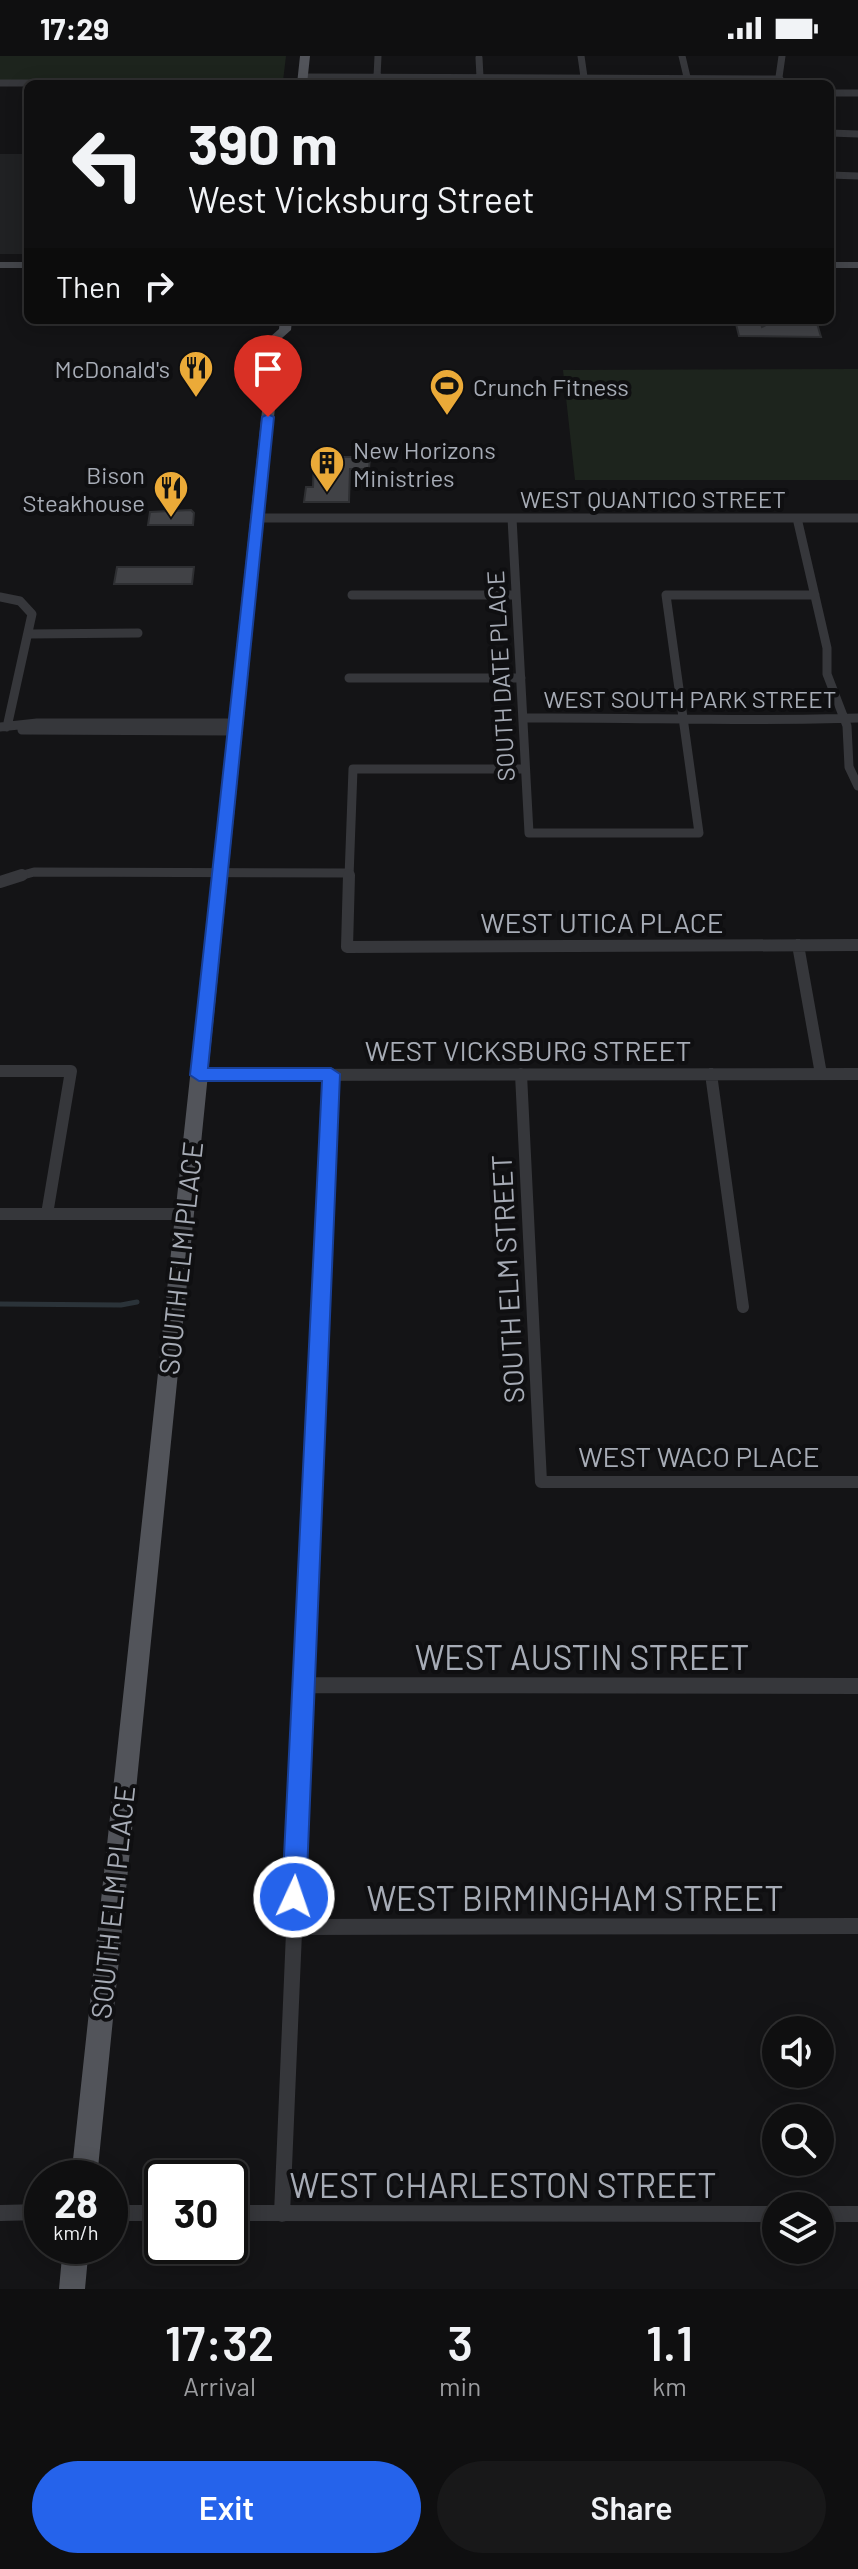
<!DOCTYPE html>
<html lang="en">
<head>
<meta charset="utf-8">
<style>
	:root { --surface:#0f0f10; --page:#181819; --text:#f1f3f6; --muted:#9b9c9f; --line:#2f2f30; --accent:#2563eb }
	body { margin:0; font-family:Barlow,sans-serif; background:var(--page); color:var(--text); height:100vh; display:flex; flex-direction:column; font-size:30px; white-space:nowrap }
	* { box-sizing:border-box; margin:0 }
	p { font-size:26px; color:var(--muted) }
	.icon { flex:none; width:44px; height:44px; fill:none; stroke:currentColor; stroke-width:2; stroke-linecap:round; stroke-linejoin:round }
	.map { position:relative; height:2233px; overflow:hidden }
	.panel { display:flex; flex-direction:column; background:var(--surface); flex:1 }
	.panel>* { flex:none }
	.banner { position:absolute; left:24px; top:24px; width:810px; height:244px; border-radius:12px; box-shadow:0 4px 20px #0003,0 0 0 2px var(--line); background:#0f0f10; color:var(--text); overflow:hidden }
	.controls { position:absolute; left:762px; top:1960px; display:grid; gap:16px }
	.controls a { display:grid; place-items:center; width:72px; height:72px; border-radius:50%; background:var(--surface); box-shadow:0 4px 20px #0003,0 0 0 2px var(--line); font-size:40px }
	.speed { position:absolute; left:24px; top:2104px; display:flex; gap:16px; font-size:40px; font-weight:700; text-align:center }
	.speed>* { display:grid; place-content:center; width:104px; height:104px; border-radius:50%; background:var(--surface); box-shadow:0 4px 20px #0003,0 0 0 2px var(--line); line-height:1 }
	.speed small { font-size:20px; font-weight:400 }
	.speed .limit { border:4px solid #111; border-radius:12px; background:#fff; color:#111 }
	.pin { position:absolute; display:grid; place-items:center; width:68px; height:68px; color:#fff; margin:-82px -34px; border-radius:50% 50% 50% 0; rotate:-45deg; box-shadow:0 0 8px #0007 }
	.pin .icon { rotate:45deg }
	.me { position:absolute; width:88px; margin:-44px; rotate:3deg; stroke-linejoin:round; filter:drop-shadow(0 0 6px #0008) }
	.turn { display:flex; align-items:center; gap:28px; height:168px; padding:0 32px; font-size:36px }
	.turn .icon { width:104px; height:104px; stroke-width:2.5 }
	.turn b { display:block; font-size:56px; line-height:68px }
	.then { display:flex; align-items:center; height:76px; padding:0 32px; background:#0003; gap:16px; font-size:30px }
	.eta { display:flex; justify-content:space-evenly; align-items:center; height:136px; text-align:center }
	.eta b { font-size:48px; font-weight:600; line-height:56px }
	.primary-button { display:flex; gap:16px; margin-top:auto; padding:16px 32px }
	.primary-button a { flex:1; height:92px; border-radius:48px; background:var(--accent); color:#fff; font-size:32px; font-weight:600; line-height:92px; text-align:center }
	.primary-button a+a { background:var(--page); color:var(--text) }
	.status { display:flex; justify-content:space-between; align-items:center; height:56px; padding:0 40px; background:var(--surface); direction:ltr }
	.status svg { height:22px; fill:currentColor }
	.map>svg:first-child { display:block }
</style>
</head>
<body>
<div class="status"><b>17:29</b><svg viewBox="0 0 49 12"><path d="M0 12V9h3v3zM5 12V6h3v6zM10 12V3h3v9zM15 12V0h3v12zM26 1h20v11H26zM47 4h2v5h-2z"/></svg></div>
<div class="map">
<svg width="858" height="2233" viewBox="0 0 858 2233">
	<rect width="100%" height="100%" fill="#141416"/>
	<path fill="#202123" d="M 0,98 L 28,98 L 28,198 L 0,198 Z"/>
	<path fill="#1d241d" d="M 0,0 L 286,0 L 283,25 L 0,24 Z
		M 858,313 L 858,424 L 575,424 L 563,314 Z"/>
	<g fill="none" stroke-linecap="round" stroke-linejoin="round">
		<path stroke="#2b3339" stroke-width="5" d="M 0,1248 L 121,1249 L 137,1246"/>
	</g>
	<path fill="#414246" stroke="#2e2f32" stroke-width="2" d="M 735,264 L 760,264 L 762,271 L 775,264 L 816,264 L 821,281 L 739,280 Z
		M 314,401 L 370,401 L 369,413 L 350,413 L 349,446 L 304,446 L 306,431 L 313,431 Z
		M 191,454 L 194,457 L 193,469 L 148,469 L 150,456 Z
		M 117,511 L 194,511 L 192,528 L 114,528 Z"/>
	<g fill="none" stroke-linecap="round" stroke-linejoin="round">
		<path stroke="#36373b" stroke-width="7" d="M 581,0 L 584,21
			M 682,0 L 687,21
			M 479,2 L 480,21
			M 303,21 L 780,23
			M 377,21 L 378,0
			M 0,27 L 302,27
			M 778,28 L 782,0
			M 830,37 L 858,37
			M 830,77 L 858,78
			M 830,119 L 858,120"/>
		<path stroke="#36373b" stroke-width="9" d="M 257,462 L 858,462
			M 512,462 L 529,777 L 699,777 L 666,539 L 815,539
			M 797,462 L 827,592 L 827,618 L 847,670 L 849,711 L 858,730
			M 352,539 L 516,539
			M 0,541 L 20,545 L 32,558 L 7,671
			M 29,578 L 138,577
			M 349,622 L 521,622
			M 523,662 C 635,661 746,666 858,662
			M 0,671 L 37,667 L 236,667
			M 22,674 L 235,675
			M 16,821 L 34,816 L 349,817
			M 349,821 L 353,713 L 525,713"/>
		<path stroke="#36373b" stroke-width="12" d="M 349,819 L 347,891 L 858,889
			M 0,826 L 22,819
			M 798,889 L 821,1018
			M 0,1015 L 71,1015 L 47,1158
			M 521,1018 L 541,1426 L 858,1426
			M 711,1018 L 743,1251
			M 199,1019 L 858,1018
			M 0,1158 L 185,1158
			M 313,1432 L 331,1018"/>
		<path stroke="#36373b" stroke-width="16" d="M 305,1629 L 858,1630
			M 293,1871 L 858,1870
			M 0,2157 L 42,2156
			M 110,2157 L 162,2157
			M 230,2157 L 776,2158
			M 282,2158 L 313,1430
			M 820,2158 L 858,2158"/>
		<path fill="#44464b" fill-rule="evenodd" d="M 0,206 L 28,206 L 28,212 L 0,212 Z
			M 830,206 L 858,206 L 858,212 L 830,212 Z"/>
		<path fill="#52545a" fill-rule="evenodd" d="M 300,0 L 310,0 L 307,28 L 297,28 Z
			M 280,264 L 292,264 L 291,274 L 282,282 L 97,2122 L 71,2122 L 270,281 L 279,273 Z
			M 63,2190 L 89,2190 L 85,2233 L 59,2233 Z"/>
	</g>
	<path fill="#2563eb" stroke="#184099" stroke-width="2" d="M 268,358 L 274,361 L 208,1012 L 331,1012 L 340,1018 L 306,1841 L 303,1849 L 294,1853 L 286,1849 L 282,1841 L 322,1025 L 199,1025 L 190,1019 L 262,361 Z"/>
	<defs>
		<symbol id="restaurant-pin" viewBox="-11 -11 22 30"><path d="M0 17L-7.5 6A9.5 9.5 0 1 1 7.5 6Z" fill="#ebaa38" stroke="#0f0f11"/><path d="M-5-6h1v4h1v-4h1v4h1v-4h1v5L-1.5 .5V6h-2V.5L-5-1ZM5-6V6H3V1.5H1.5Q1.5-4 5-6Z" fill="#111"/></symbol>
		<symbol id="stadium-pin" viewBox="-11 -11 22 30"><path d="M0 17L-7.5 6A9.5 9.5 0 1 1 7.5 6Z" fill="#ebaa38" stroke="#0f0f11"/><path d="M0-5a6.5 5 0 1 0 0 10a6.5 5 0 1 0 0-10ZM-3.5-1.8h7v3.6h-7Z" fill="#111"/></symbol>
		<symbol id="building-pin" viewBox="-11 -11 22 30"><path d="M0 17L-7.5 6A9.5 9.5 0 1 1 7.5 6Z" fill="#ebaa38" stroke="#0f0f11"/><path d="M-4-6H4V6H1V3H-1V6H-4ZM-2.5-4.3h1.7v1.8h-1.7ZM.8-4.3h1.7v1.8H.8ZM-2.5-1h1.7V.8h-1.7ZM.8-1h1.7V.8H.8Z" fill="#111"/></symbol>
	</defs>
	<g fill-rule="evenodd">
		<use href="#restaurant-pin" x="176" y="292" width="40" height="54"/>
		<use href="#stadium-pin" x="427" y="310" width="40" height="54"/>
		<use href="#building-pin" x="307" y="387" width="40" height="54"/>
		<use href="#restaurant-pin" x="151" y="412" width="40" height="54"/>
	</g>
	<g text-anchor="middle" dominant-baseline="central" stroke-width="8" stroke-linejoin="round" paint-order="stroke">
		<g font-size="24" fill="#a7acb6" stroke="#0f0f11" text-anchor="end">
			<text x="170" y="312">McDonald's</text>
			<text x="473" y="330" text-anchor="start">Crunch Fitness</text>
			<text x="353" y="393" text-anchor="start">New Horizons<tspan x="353" dy="28">Ministries</tspan></text>
			<text x="145" y="418">Bison<tspan x="145" dy="28">Steakhouse</tspan></text>
		</g>
		<g font-size="24" fill="#a7acb6" stroke="#0f0f11">
			<text x="653" y="442">WEST QUANTICO STREET</text>
			<text transform="translate(500 620) rotate(-93)">SOUTH DATE PLACE</text>
			<text x="690" y="642">WEST SOUTH PARK STREET</text>
		</g>
		<g font-size="28" fill="#a7acb6" stroke="#0f0f11">
			<text x="602" y="866">WEST UTICA PLACE</text>
			<text x="528" y="994">WEST VICKSBURG STREET</text>
			<text transform="translate(180 1202) rotate(-84)">SOUTH ELM PLACE</text>
			<text transform="translate(507 1223) rotate(-93)">SOUTH ELM STREET</text>
			<text x="699" y="1400">WEST WACO PLACE</text>
			<text transform="translate(112 1846) rotate(-84)">SOUTH ELM PLACE</text>
		</g>
		<g font-size="34" fill="#a7acb6" stroke="#0f0f11">
			<text x="582" y="1600">WEST AUSTIN STREET</text>
			<text x="575" y="1841">WEST BIRMINGHAM STREET</text>
			<text x="503" y="2128">WEST CHARLESTON STREET</text>
		</g>
	</g>
</svg>
<div class="controls">
<a><svg class="icon" aria-label="sound" viewBox="0 0 24 24"><path d="M4 9h4l5-4v14l-5-4H4zM17 9q2 3 0 6"/></svg></a>
<a><svg class="icon" aria-label="search" viewBox="0 0 24 24"><circle cx="10" cy="10" r="6"/><path d="M15 15l6 6"/></svg></a>
<a><svg class="icon" aria-label="layers" viewBox="0 0 24 24"><path d="M12 4l9 5-9 5-9-5zM3 14l9 5 9-5"/></svg></a>
</div>
<div class="speed"><div>28<small>km/h</small></div><div class="limit">30</div></div>
<div class="pin" style="left:268px;top:361px;background:#d93025"><svg class="icon" aria-label="arrive" viewBox="0 0 24 24"><path d="M6 21V4h12l-3 4 3 4H6"/></svg></div>
<svg class="me" style="left:294px;top:1841px" viewBox="-20 -20 40 40"><circle r="17" fill="#2563eb" stroke="#fff" stroke-width="3"/><path d="M0-11L8 9 0 5-8 9z" fill="#fff"/></svg>
<div class="banner">
<div class="turn"><svg class="icon" aria-label="left" viewBox="0 0 24 24"><path d="M17 20v-9H6M10 6l-5 5 5 5"/></svg><div><b>390 m</b>West Vicksburg Street</div></div>
<div class="then">Then<svg class="icon" aria-label="right" viewBox="0 0 24 24"><path d="M7 20v-9h11M14 6l5 5-5 5"/></svg></div>
</div>
</div>
<section class="panel">
<div class="eta">
<div><b>17:32</b><p>Arrival</p></div>
<div><b>3</b><p>min</p></div>
<div><b>1.1</b><p>km</p></div>
</div>
<div class="primary-button"><a>Exit</a><a>Share</a></div>
</section>
</body>
</html>
